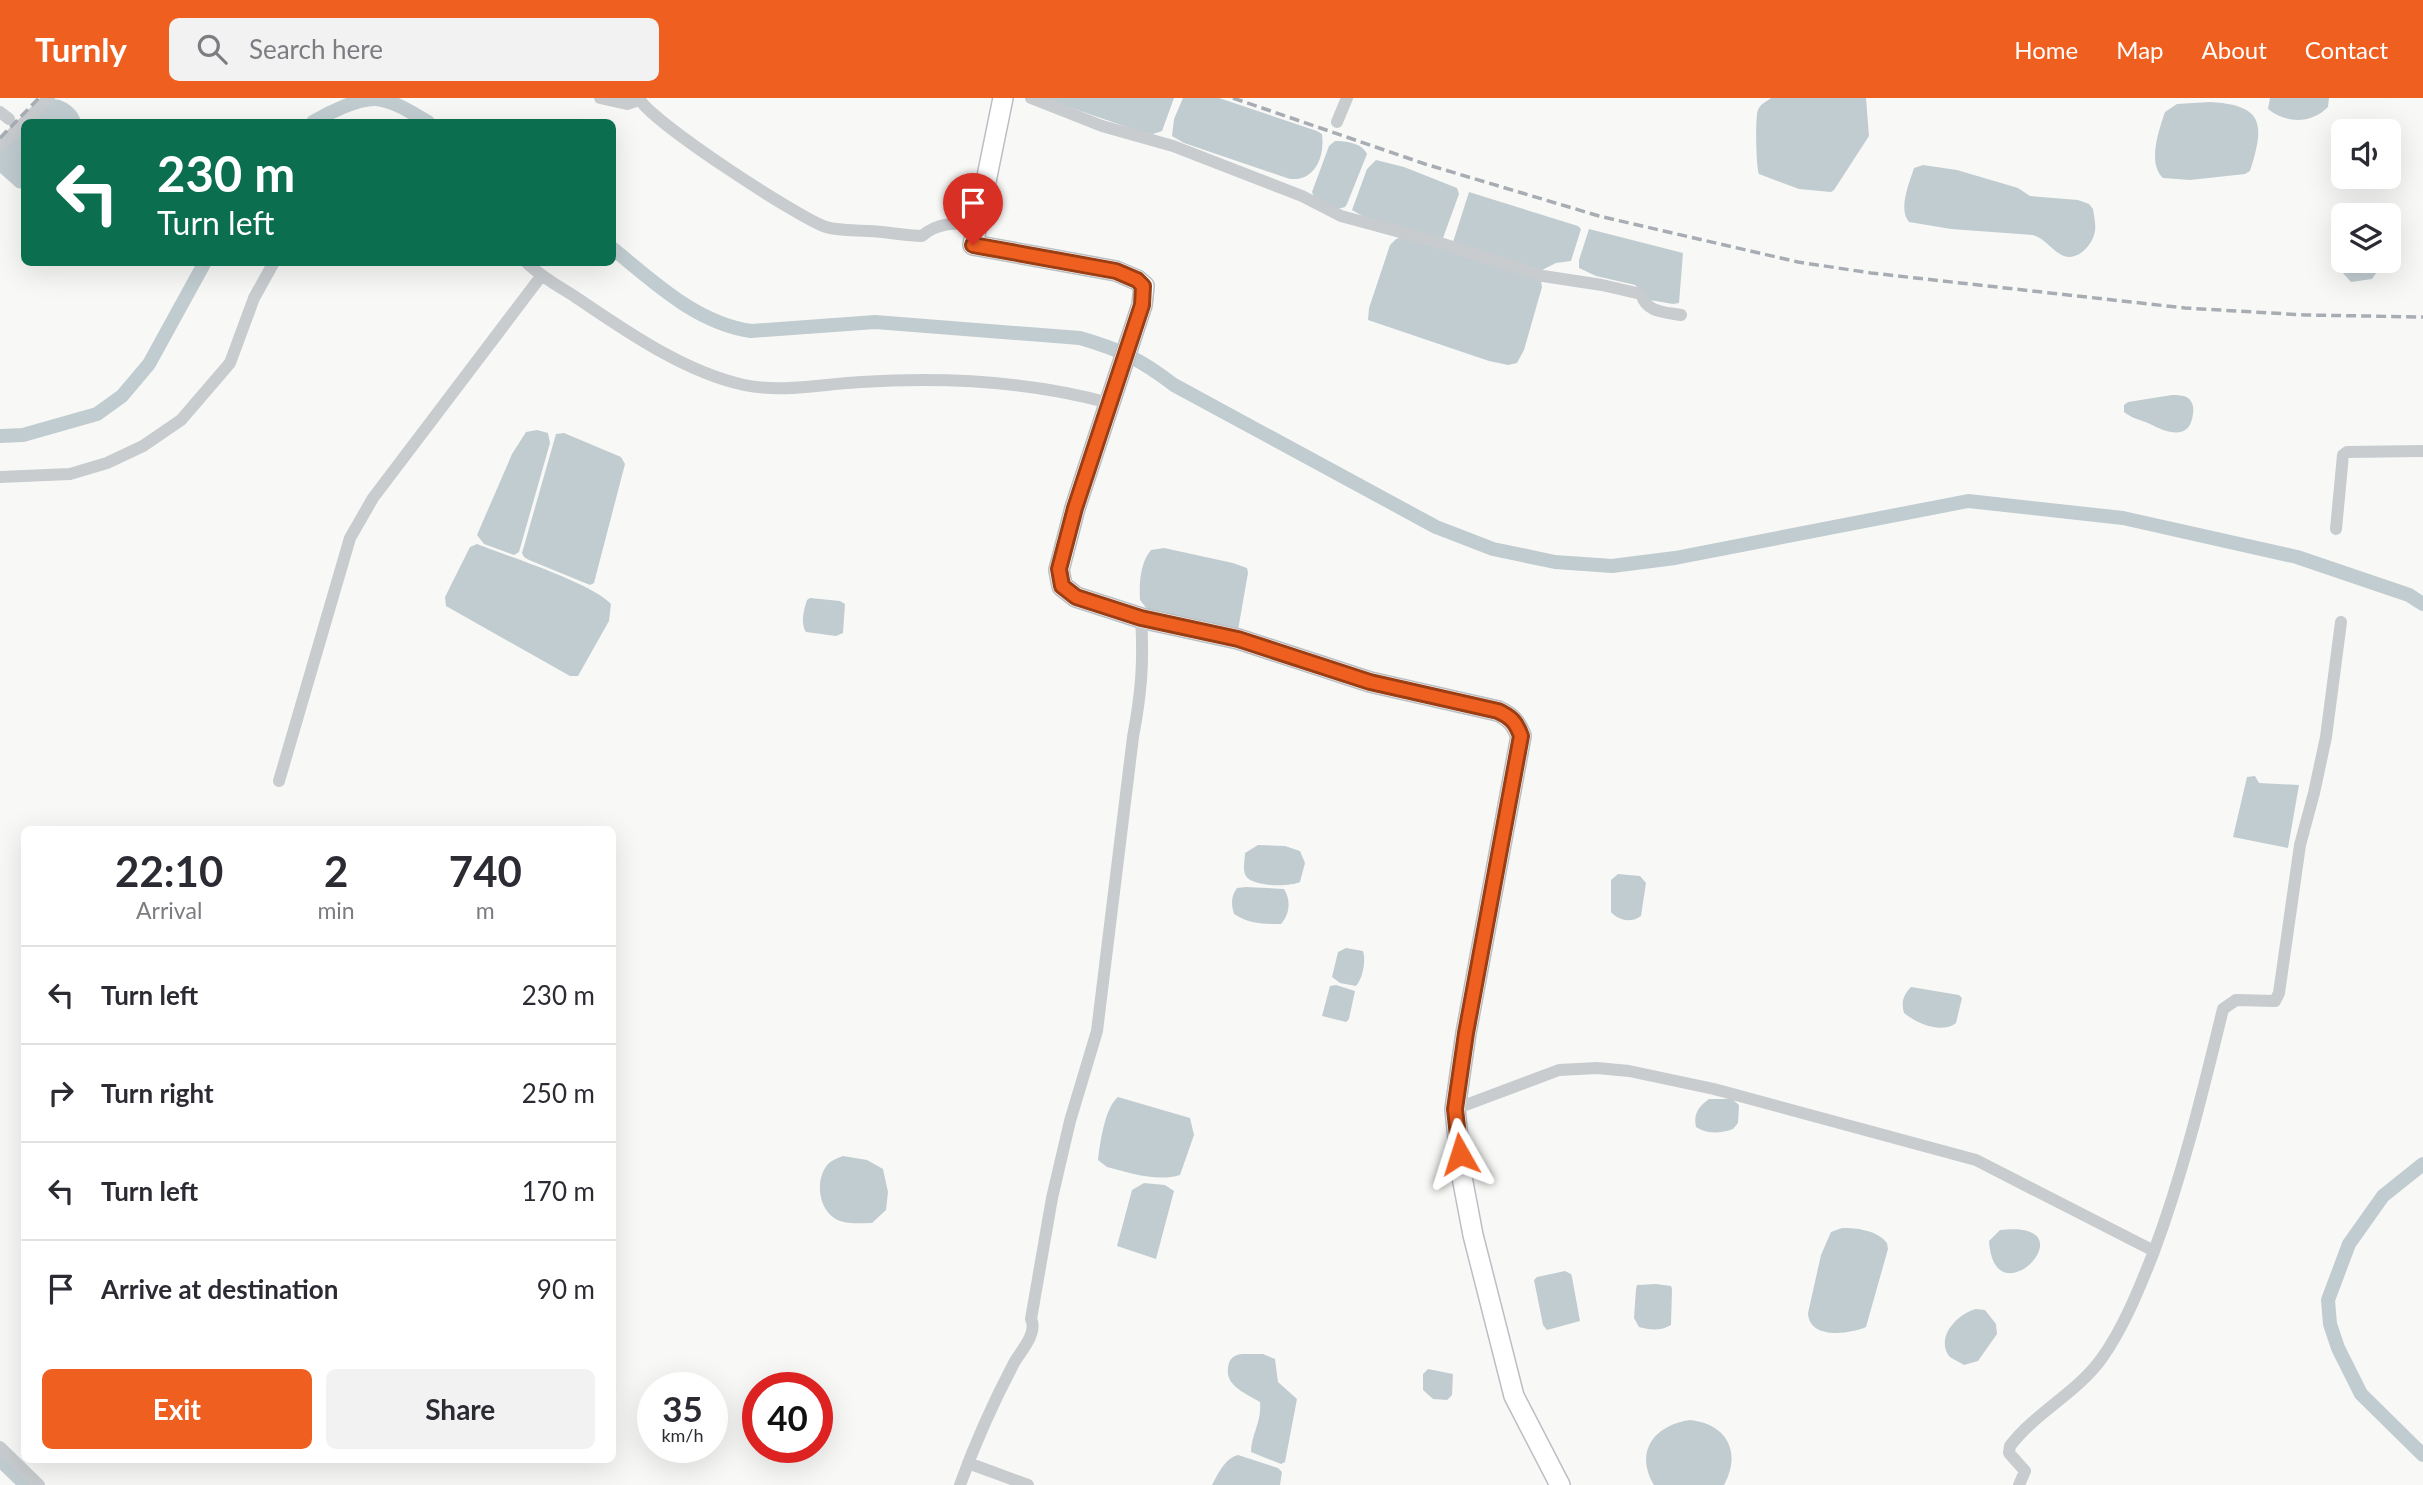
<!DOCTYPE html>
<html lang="en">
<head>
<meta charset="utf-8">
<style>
	:root { --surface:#fff; --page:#f2f2f3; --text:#2b2b33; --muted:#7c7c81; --line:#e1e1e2; --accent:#ef5f1f }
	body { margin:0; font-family:Lato,sans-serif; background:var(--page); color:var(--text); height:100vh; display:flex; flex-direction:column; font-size:26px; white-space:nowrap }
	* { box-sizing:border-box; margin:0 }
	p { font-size:23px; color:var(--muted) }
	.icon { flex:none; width:38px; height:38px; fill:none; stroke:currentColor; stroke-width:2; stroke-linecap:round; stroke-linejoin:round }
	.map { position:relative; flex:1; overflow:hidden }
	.drawer { position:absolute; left:21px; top:728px; width:595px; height:637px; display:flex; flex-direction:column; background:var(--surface); border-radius:10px; box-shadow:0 7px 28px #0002 }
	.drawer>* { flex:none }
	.guide { position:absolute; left:21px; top:21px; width:595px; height:147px; border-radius:10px; box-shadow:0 7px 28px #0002; background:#0b6e4f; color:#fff; overflow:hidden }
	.tools { position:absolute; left:2331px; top:21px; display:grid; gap:14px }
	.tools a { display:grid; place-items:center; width:70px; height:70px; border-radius:10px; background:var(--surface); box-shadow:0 7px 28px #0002; font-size:35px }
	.speed { position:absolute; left:637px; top:1274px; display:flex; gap:14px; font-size:35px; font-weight:700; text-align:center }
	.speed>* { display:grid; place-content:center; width:91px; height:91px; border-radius:50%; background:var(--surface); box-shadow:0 7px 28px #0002; line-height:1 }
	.speed small { font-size:18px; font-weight:400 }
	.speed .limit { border:10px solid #d22; background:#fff; color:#111 }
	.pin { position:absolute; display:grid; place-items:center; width:60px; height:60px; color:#fff; margin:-72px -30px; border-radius:50% 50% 50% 0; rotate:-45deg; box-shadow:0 0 7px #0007 }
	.pin .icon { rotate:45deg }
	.me { position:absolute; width:77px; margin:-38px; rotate:354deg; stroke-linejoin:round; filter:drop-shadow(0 0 5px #0008) }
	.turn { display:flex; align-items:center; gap:24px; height:147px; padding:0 21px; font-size:32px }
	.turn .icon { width:91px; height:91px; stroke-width:2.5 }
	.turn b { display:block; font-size:49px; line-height:60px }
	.eta { display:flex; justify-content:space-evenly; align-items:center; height:119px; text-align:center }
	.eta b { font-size:42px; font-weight:700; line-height:49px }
	.action { display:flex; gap:14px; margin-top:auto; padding:14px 21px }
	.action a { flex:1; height:80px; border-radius:10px; background:var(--accent); color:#fff; font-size:28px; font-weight:700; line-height:80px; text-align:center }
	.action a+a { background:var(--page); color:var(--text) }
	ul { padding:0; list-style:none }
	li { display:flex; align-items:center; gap:21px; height:98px; padding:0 21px; border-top:2px solid var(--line) }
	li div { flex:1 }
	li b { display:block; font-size:26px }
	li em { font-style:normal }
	header { display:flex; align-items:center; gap:42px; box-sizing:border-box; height:98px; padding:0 35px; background:var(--accent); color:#fff }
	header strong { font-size:33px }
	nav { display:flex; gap:38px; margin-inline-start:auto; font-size:24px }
	.search { width:490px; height:63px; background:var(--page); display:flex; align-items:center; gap:18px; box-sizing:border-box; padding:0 24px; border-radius:10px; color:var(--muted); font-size:26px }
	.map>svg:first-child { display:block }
</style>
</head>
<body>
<header>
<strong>Turnly</strong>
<div class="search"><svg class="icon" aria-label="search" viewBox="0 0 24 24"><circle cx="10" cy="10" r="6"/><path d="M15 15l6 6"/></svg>Search here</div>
<nav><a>Home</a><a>Map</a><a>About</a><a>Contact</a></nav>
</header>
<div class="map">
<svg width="2423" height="1387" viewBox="0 0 2423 1387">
	<rect width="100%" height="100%" fill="#f8f9f6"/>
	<path fill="#c1ccd1" d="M 1043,0 L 1174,0 L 1162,33 L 1153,36 L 1141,34 Z
		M 1183,0 L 1219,0 L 1317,33 L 1322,36 C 1325,59 1315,83 1290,81 L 1184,45 L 1172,38 L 1174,21 Z
		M 1771,0 L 1866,0 L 1869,38 L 1834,92 L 1831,94 L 1799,91 L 1759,76 C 1756,69 1755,18 1758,12 C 1760,6 1766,4 1771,0 Z
		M 2270,0 L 2329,0 L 2328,9 C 2311,26 2287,26 2268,11 Z
		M 53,1 C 65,1 79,12 81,24 L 30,24 Z
		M 2210,4 C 2264,7 2265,26 2250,73 L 2245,76 L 2190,82 L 2163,80 C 2147,65 2159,32 2165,14 L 2177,6 Z
		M 22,33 L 24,34 L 24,91 L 17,90 L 0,75 L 0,52 Z
		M 1335,43 C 1346,43 1362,45 1367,56 L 1347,106 L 1345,109 L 1338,111 L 1314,99 L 1312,94 L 1329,48 Z
		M 1376,62 L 1404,69 L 1457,90 L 1459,96 L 1443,140 L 1364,119 L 1352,112 L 1367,71 Z
		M 1923,67 L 1957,72 L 2018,90 L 2030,98 L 2078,102 L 2089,106 L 2093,111 C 2094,118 2096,126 2095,133 C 2093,148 2075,166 2060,156 C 2050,150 2045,141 2033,137 L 1951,131 L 1909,124 C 1898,111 1909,86 1914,70 Z
		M 1469,94 L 1578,128 L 1581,131 L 1571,163 L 1556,165 L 1542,172 L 1453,144 Z
		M 1589,131 L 1683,155 L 1679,205 L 1673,206 L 1650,202 L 1635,187 L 1596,178 L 1579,170 L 1579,162 Z
		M 1404,138 L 1541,183 L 1542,189 L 1524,252 L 1517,265 L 1508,267 L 1489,263 L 1368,222 L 1369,210 L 1390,147 L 1396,141 Z
		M 2344,163 L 2378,163 L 2379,171 L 2372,181 L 2351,184 L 2343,175 Z
		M 2172,297 C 2177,297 2184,297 2188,300 C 2193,304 2194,310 2193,316 C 2190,343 2167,335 2150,326 C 2141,322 2131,320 2124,314 L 2124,307 L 2128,304 Z
		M 537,332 L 548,335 L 550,345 L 519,454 L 514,457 L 484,446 L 477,437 L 512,356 L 526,334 Z
		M 564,335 L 621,359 L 625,366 L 594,485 L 590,487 L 529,462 L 524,459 L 522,455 L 556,336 Z
		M 477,446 C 507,458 592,485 611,506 L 609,523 L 578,578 L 570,578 L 446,508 L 445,499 L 470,449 Z
		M 1164,450 L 1233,465 L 1247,470 L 1248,475 L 1238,532 L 1177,521 L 1147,511 L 1140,502 C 1139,486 1140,465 1151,452 Z
		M 810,500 L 840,503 L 845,506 L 843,535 L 836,538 L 806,534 C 800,525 804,511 807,502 Z
		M 2255,678 L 2259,685 L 2299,687 L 2288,750 L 2233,739 L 2247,679 Z
		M 1258,747 L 1285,748 L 1300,753 L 1305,765 L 1300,784 C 1290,789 1252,789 1246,778 C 1242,772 1245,762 1245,755 Z
		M 1618,776 L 1640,778 L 1646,785 L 1641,818 C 1632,825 1619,823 1611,814 L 1611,782 Z
		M 1246,789 L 1284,791 C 1291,802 1290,816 1281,826 C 1263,826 1249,826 1234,816 C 1231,806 1231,798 1237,790 Z
		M 1346,850 L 1363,853 C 1366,863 1363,880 1356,888 L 1340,885 L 1332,879 L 1338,854 Z
		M 1336,887 L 1355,893 L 1349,921 L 1346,924 L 1322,918 L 1330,888 Z
		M 1911,889 L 1959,897 L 1962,900 L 1956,925 C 1942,936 1917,926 1904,915 C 1901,905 1903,897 1911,889 Z
		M 1118,999 L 1190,1020 L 1194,1037 L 1180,1077 C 1157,1084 1130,1075 1107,1069 L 1098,1062 C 1100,1045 1105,1009 1118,999 Z
		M 1709,1001 L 1732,1001 L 1739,1007 L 1738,1025 L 1733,1031 C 1720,1036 1707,1036 1696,1029 C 1693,1016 1699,1008 1709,1001 Z
		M 843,1058 L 867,1062 L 883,1071 L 888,1094 L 886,1112 L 872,1125 C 860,1125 844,1127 834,1120 C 818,1109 815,1081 828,1066 C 832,1062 838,1060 843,1058 Z
		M 1144,1085 L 1165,1087 L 1174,1093 L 1156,1161 L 1117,1148 L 1132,1092 Z
		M 1842,1130 C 1857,1130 1877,1132 1887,1145 L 1888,1151 L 1866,1229 C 1850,1236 1809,1242 1808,1215 L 1821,1157 L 1831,1134 Z
		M 2000,1132 C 2094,1121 1994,1226 1989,1143 Z
		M 1565,1173 L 1571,1176 L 1572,1179 L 1580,1223 L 1547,1232 L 1543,1227 L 1534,1182 L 1537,1179 Z
		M 1656,1186 L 1671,1188 L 1672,1191 L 1671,1227 C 1661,1233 1650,1232 1639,1229 L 1634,1220 L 1636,1191 L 1637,1187 Z
		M 1976,1211 L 1985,1212 L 1996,1226 L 1997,1236 L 1978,1263 L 1964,1267 C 1960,1264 1952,1261 1949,1258 C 1935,1238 1959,1215 1976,1211 Z
		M 1242,1256 L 1263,1256 L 1275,1261 L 1278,1284 L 1297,1301 L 1285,1364 L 1281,1366 L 1251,1354 C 1251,1337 1262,1324 1260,1304 C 1247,1296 1225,1288 1228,1270 C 1229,1260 1234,1257 1242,1256 Z
		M 1428,1271 L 1453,1276 L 1452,1297 L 1447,1302 L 1433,1301 L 1423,1292 L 1423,1276 Z
		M 1690,1322 C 1727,1326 1742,1354 1724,1387 L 1654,1387 C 1634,1354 1654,1327 1690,1322 Z
		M 1238,1357 L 1278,1370 L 1282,1374 L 1280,1387 L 1212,1387 C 1218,1376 1225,1360 1238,1357 Z"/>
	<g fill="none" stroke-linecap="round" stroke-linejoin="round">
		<path stroke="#c1ccd1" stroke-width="14" d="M 313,24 C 328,15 358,0 376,1 C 395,3 412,15 428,24
			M 612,150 C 654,184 696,225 751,233 L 875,224 L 1080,240 C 1121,252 1140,261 1174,287 L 1436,429 L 1493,451 L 1555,464 L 1612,468 L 1675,460 L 1968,403 L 2123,420 L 2297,459 L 2409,497 L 2423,506
			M 0,338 L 23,337 L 97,316 L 122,298 L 149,266 L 205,164
			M 2423,1066 L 2383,1098 L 2349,1146 L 2328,1202 L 2330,1226 L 2338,1250 L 2361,1296 L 2423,1357
			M 0,1362 L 25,1386"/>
		<defs>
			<path id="secondary" d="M 1003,0 L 973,147 L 1116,173 L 1137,182 L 1144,188 L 1142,207 L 1075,410 L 1059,472 L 1062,488 L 1076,499 L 1141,520 L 1238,541 L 1370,584 L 1498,613 C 1511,619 1516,625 1521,638 L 1466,935 L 1455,1011 L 1462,1079 L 1473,1137 L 1514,1298 L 1560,1387"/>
		</defs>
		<use href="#secondary" stroke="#babfc4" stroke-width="22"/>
		<path stroke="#c8cccf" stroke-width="12" d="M 600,0 L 627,6 L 639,2
			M 639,0 C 647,21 800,121 826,129 C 840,133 854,132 869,133 C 886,134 904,137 922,138 C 938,124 956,125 977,126
			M 1031,0 L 1102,28 L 1173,48 L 1302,98 L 1341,118 L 1437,144 L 1543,178 L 1602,187 L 1641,196 C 1647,215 1664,214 1681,217
			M 0,14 L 9,21
			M 1337,24 L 1347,0
			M 0,48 L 49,0
			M 526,164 C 540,178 558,188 574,198 C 624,232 684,274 744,287 C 782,295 822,286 861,284 C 944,279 1029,283 1109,305
			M 0,379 L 70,376 L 107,365 L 143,348 L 181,322 L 230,265 L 254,200 L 274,164
			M 2336,431 L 2343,357 L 2347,354 L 2423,353
			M 279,683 L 350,440 L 373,400 L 542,177
			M 1455,1011 L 1559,972 L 1597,970 L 1629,973 L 1714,991 L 1976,1062 L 2154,1153
			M 0,1349 L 39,1387
			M 968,1365 L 1028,1387
			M 960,1387 C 975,1345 993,1305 1014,1265 C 1021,1253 1038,1235 1031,1221 L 1052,1100 L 1070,1023 L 1097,933 L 1133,639 C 1141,596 1144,565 1141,520
			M 2019,1387 L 2025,1373 L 2009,1355 L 2010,1348 C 2036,1314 2077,1295 2102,1260 C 2124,1229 2139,1191 2153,1156 C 2183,1076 2203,993 2223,911 L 2236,902 L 2275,903 L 2279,895 L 2300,747 L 2314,695 L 2326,639 L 2341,524"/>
		<use href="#secondary" stroke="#fff" stroke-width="19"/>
		<path stroke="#a8adb4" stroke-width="3.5" stroke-dasharray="10 5" stroke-linecap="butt" d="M 1233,0 L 1425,66 L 1599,118 L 1798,164 L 1871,175 L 2185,210 L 2305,217 L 2423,219
			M 0,40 L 39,0"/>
	</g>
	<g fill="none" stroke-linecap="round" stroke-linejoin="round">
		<defs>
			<path id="route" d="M 973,147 L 1116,173 L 1137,182 L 1143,188 L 1142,207 L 1075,410 L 1059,471 L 1062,488 L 1076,499 L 1141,520 L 1238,541 L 1370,584 L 1498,613 C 1511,619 1516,624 1521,638 L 1466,935 L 1455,1011 L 1460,1056"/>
		</defs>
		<use href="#route" stroke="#9b3e14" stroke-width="18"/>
		<use href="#route" stroke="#ef5f1f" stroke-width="12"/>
	</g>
</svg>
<div class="tools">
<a><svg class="icon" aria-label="sound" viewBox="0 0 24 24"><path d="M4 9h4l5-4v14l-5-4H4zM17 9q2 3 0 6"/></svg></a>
<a><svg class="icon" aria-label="layers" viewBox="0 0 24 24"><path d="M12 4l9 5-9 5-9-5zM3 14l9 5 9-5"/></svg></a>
</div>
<div class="speed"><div>35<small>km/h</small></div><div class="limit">40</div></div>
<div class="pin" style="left:973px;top:147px;background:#d93025"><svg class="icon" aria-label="arrive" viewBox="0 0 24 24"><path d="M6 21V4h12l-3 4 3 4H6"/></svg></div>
<svg class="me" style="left:1460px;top:1056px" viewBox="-20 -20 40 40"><path d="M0-17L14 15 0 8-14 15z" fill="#ef5f1f" stroke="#fff" stroke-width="4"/></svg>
<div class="guide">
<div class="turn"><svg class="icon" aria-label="left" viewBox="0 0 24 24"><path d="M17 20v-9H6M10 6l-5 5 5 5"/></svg><div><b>230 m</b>Turn left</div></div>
</div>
<section class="drawer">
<div class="eta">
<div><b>22:10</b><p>Arrival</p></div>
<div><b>2</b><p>min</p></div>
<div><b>740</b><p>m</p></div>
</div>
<ul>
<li><svg class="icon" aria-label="left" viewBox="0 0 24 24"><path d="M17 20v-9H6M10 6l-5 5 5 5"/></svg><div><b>Turn left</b></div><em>230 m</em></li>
<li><svg class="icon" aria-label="right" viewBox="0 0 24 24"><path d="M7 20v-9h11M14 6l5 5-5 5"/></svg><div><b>Turn right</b></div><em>250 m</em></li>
<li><svg class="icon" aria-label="left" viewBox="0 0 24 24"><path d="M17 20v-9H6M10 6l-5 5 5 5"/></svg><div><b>Turn left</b></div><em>170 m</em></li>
<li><svg class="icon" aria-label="arrive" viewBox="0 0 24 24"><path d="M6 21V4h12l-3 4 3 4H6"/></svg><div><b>Arrive at destination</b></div><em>90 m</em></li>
</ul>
<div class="action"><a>Exit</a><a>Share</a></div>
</section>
</div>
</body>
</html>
